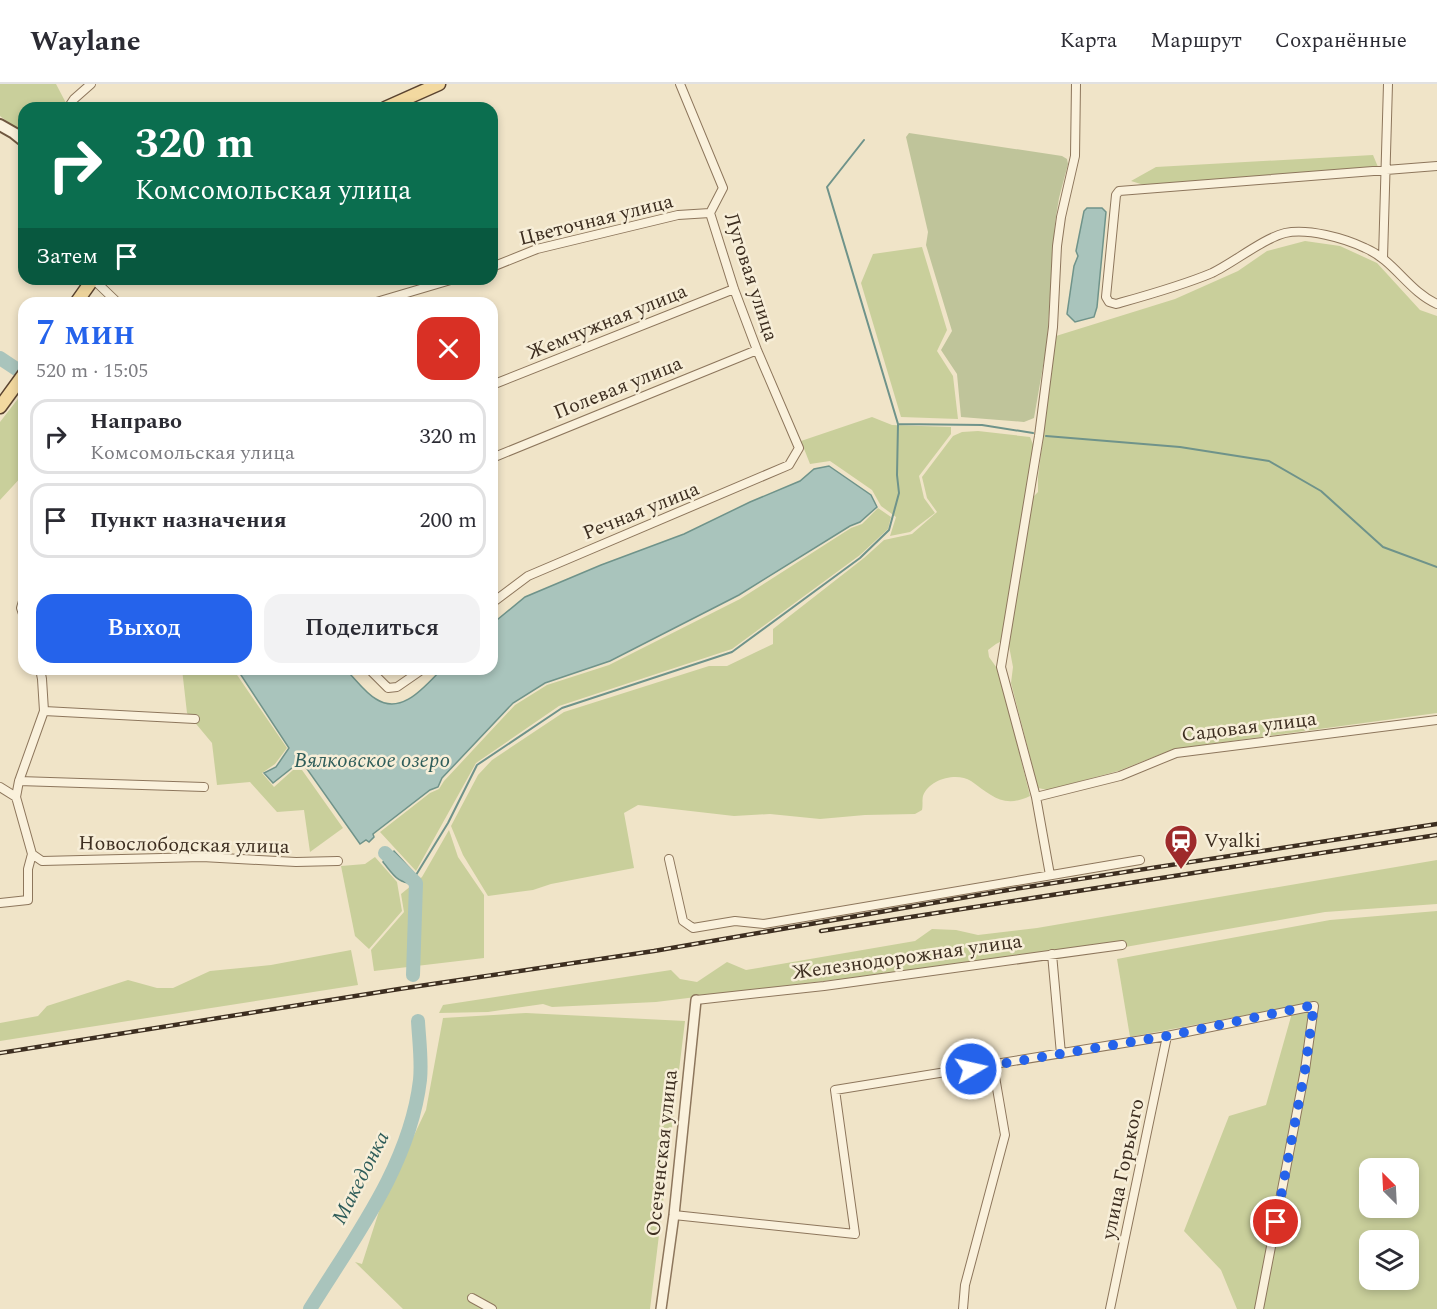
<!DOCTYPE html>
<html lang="ru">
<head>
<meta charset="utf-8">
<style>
	:root { --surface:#fff; --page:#f2f2f3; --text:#2b2b33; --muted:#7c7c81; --line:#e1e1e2; --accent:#2563eb }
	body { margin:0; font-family:Spectral,serif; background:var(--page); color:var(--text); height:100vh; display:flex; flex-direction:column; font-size:22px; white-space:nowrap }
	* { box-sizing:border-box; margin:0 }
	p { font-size:20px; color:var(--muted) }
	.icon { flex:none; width:33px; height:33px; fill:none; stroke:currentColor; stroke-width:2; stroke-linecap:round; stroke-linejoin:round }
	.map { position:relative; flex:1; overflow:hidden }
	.drawer { position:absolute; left:18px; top:213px; width:480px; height:378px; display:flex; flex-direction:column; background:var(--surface); border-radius:18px; box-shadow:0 3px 9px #0003 }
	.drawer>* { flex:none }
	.banner { position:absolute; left:18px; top:18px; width:480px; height:183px; border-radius:18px; box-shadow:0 3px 9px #0003; background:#0b6e4f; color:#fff; overflow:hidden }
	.needle { width:39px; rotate:336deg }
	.buttons { position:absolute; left:1359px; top:1074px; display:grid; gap:12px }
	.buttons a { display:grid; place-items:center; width:60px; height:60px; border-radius:12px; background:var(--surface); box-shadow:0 3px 9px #0003; font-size:30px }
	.pin { position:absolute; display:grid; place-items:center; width:51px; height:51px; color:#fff; margin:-26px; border:3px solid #fff; border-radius:50%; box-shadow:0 2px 6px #0007 }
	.me { position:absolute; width:66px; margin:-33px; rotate:81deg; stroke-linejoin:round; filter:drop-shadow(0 0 4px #0008) }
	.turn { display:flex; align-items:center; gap:21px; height:126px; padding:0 18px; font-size:27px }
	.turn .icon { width:78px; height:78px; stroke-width:2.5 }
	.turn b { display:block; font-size:42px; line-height:51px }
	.then { display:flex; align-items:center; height:57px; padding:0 18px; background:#0003; gap:12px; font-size:22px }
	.round { display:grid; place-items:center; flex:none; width:63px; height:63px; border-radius:18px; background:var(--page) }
	.head { display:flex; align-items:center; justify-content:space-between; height:102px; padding:0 18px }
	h1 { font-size:36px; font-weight:600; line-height:45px; color:var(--accent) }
	.primary-button { display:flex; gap:12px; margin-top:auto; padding:12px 18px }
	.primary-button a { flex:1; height:69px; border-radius:18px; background:var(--accent); color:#fff; font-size:24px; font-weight:600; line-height:69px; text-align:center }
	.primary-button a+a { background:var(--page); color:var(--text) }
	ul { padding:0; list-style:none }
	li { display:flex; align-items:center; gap:18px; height:75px; margin:0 12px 9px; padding:0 6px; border:3px solid var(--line); border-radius:18px }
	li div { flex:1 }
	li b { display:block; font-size:22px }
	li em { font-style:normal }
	header { display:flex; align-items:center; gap:36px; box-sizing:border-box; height:84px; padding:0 30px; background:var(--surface); border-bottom:2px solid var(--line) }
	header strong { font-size:28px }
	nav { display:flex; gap:33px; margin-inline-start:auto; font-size:21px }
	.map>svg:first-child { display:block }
</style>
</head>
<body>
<header>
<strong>Waylane</strong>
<nav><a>Карта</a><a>Маршрут</a><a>Сохранённые</a></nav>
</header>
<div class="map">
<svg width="1437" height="1225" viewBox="0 0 1437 1225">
	<rect width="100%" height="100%" fill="#f0e4c8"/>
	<path fill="#c9cf9b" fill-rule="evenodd" d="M 0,0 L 56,0 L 66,19 L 63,24 L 24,24 L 24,50 L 0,32 Z
		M 1373,71 L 1378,83 L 1144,101 L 1131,97 L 1156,83 Z
		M 1305,157 L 1340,162 L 1377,179 L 1420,226 L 1437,232 L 1437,629 L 1174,665 L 1118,687 L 1048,706 L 1038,704 L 1011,599 L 1013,583 L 1009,562 L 1031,415 L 1038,408 L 1038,393 L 1056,252 L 1175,215 L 1238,187 L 1267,167 Z
		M 922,163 L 947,246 L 937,267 L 953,292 L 958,335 L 901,333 L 861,199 L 873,170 Z
		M 24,307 L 24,390 L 0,416 L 0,338 Z
		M 872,333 L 892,341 L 951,343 L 951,350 L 919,392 L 924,414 L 935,429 L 910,448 L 890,452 L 896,433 L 881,422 L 872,406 L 830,377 L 810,380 L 801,357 Z
		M 978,347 L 1030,353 L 1034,363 L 1002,557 L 996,560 L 988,566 L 989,573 L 999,587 L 1030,712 C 1003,725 991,711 971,697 C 957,688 929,695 923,712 C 922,716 923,722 922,726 L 915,730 L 865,731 L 820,735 L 770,730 L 734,732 L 638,721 L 624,729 L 634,784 L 551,800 L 533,806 L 488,812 L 463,771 L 451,742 L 478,691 L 492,676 L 564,628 L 709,582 L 727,582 L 773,560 L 773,545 L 864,474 L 884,456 L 912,450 L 937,428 L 927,414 L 922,393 L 953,352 L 962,348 Z
		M 878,424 L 891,433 L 888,445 L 860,471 L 732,565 L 559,622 L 476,679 L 416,787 L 380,748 L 430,709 L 439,705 L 444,697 L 515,621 L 547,601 L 609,581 L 740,515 L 851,444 L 862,440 Z
		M 182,585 L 233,585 L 287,664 L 275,680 L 262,689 L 274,703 L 293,686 L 302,686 L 343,744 L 310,768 L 304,726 L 277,728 L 250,698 L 217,701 L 212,659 L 187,629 Z
		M 449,746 L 458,773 L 484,811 L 484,874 L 374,887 L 371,866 L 404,828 L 401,810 L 422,793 Z
		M 375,773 L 397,798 L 402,827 L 369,865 L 355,852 L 341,782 L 365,780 Z
		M 1437,776 L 1437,820 L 1325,828 L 1051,876 L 864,892 L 656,918 L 552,923 L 543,920 L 488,928 L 439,929 L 443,921 L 671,886 L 680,895 L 697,898 L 727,878 L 746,886 L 915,857 L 932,845 L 956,846 L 978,851 L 1037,844 Z
		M 1437,827 L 1437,1225 L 1237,1225 L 1221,1186 L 1184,1147 L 1229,1032 L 1266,1021 L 1294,922 L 1130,953 L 1117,875 L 1330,836 ZM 1370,1084 L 1408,1084 L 1408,1124 L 1370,1124 ZM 1370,1156 L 1408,1156 L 1408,1196 L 1370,1196 Z
		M 351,866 L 358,901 L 0,957 L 0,939 L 38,932 L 47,922 L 128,896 L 157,904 L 173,904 L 210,887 L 271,881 Z
		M 526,929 L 685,937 L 650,1225 L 403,1225 L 355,1178 L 362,1180 L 381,1121 L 426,1026 L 443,934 Z"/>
	<path fill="#bfc49a" d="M 909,49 L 1062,72 L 1067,75 L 1068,80 L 1059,114 L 1055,139 L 1047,259 L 1034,334 L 1024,338 L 961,333 L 957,290 L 941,266 L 952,247 L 926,161 L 928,148 L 906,53 Z"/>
	<path fill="#a9c4bc" stroke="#6f938a" stroke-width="1.5" d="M 1087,124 L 1102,124 L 1106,128 L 1097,223 L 1094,233 L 1075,238 L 1067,230 L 1074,182 L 1078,172 L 1076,167 L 1084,127 Z
		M 829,382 L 871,411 L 877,423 L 860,438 L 850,442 L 739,511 L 610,577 L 545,599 L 513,619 L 442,694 L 438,703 L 430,706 L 373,750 L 374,753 L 369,758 L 366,756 L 360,760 L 305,682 L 292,684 L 273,699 L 264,689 L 276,683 L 289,664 L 237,585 L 345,585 C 355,594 364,608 376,615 C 402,632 425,602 442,585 L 492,585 L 492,540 L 525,513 L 601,481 L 684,450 L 750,418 L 800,397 L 814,385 Z
		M 387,766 L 391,770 L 394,767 L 416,791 L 416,799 C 398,801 393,790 383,778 L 385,774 L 382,772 Z"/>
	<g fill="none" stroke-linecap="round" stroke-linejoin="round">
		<path stroke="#6f938a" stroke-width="2" d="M 898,340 L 982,341 L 1033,349
			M 1046,352 L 1180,363 L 1269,377 L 1321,407 L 1383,463 L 1437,483
			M 416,791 L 448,739 L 477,681 L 562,624 L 732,568 L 860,474 L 889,446 L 899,409 L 897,391 L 898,340 L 827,103 L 864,56"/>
		<path stroke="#a9c4bc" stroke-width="14" d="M 0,274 L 24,290
			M 385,769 L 416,799 L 413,891
			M 310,1225 C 354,1154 410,1081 420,996 C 422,977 419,956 418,937"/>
		<defs>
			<path id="minor" d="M 68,24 L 74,15 L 91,0
				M 1437,82 L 1119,107 L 1116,111 L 1106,213 L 1109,218 L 1116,220 C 1148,211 1181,202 1212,189 C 1233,179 1264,154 1285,149 C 1308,144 1344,154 1365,164 C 1394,176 1408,207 1437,220
				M 1383,174 L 1388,0
				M 492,183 L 537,165 L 678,131 L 710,129
				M 93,195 L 118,219
				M 373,219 L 454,195
				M 492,301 L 734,205
				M 492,374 L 757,266
				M 24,514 L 21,524 L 24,533
				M 492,519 L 528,492 L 789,381 L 799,364 L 757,266 L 734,205 L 710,129 L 723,104 L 680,0
				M 369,585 L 388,604 L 397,603 L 423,585
				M 44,627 L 195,635
				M 19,697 L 204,703
				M 0,703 L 16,713 L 32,770
				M 16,713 L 19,697 L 44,627 L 42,595 L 40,585
				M 1036,713 L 1120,692 L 1176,669 L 1437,636
				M 32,770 L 42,777 L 202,773 L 296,778 L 338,777
				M 669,775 L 683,837 L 693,844 L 735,837 L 764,840 L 1140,776
				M 1050,791 L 1036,713 L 1001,583 L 1039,352 L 1053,243 L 1057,162 L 1061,133 L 1075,72 L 1076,0
				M 0,819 L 28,816 L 28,785 L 32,770
				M 1052,870 L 1061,970
				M 696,916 L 824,902 L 1122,861
				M 674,1131 L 855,1150 L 835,1006 L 1167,952 L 1314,922 L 1305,986 L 1259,1225
				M 472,1214 L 492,1225
				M 963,1225 L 965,1201 L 1005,1051 L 993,981
				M 1110,1225 L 1167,952"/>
			<path id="tertiary" d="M 661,1225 L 674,1131 L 696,916"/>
			<path id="secondary" d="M 0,41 L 14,49 L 24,57"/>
			<path id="primary" d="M 385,24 L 439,0
				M 76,219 L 93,195
				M 0,323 L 24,290"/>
		</defs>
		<use href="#minor" stroke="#8d765c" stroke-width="10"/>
		<use href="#tertiary" stroke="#8d765c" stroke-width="12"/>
		<use href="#secondary" stroke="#6f573f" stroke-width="14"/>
		<use href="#primary" stroke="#5b4430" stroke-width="15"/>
		<use href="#minor" stroke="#faf1dc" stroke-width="8"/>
		<use href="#tertiary" stroke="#faf1dc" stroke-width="9"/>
		<use href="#secondary" stroke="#faf1dc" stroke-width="10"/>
		<use href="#primary" stroke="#f3d9a0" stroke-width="12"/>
		<defs>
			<path id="rail" d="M 821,847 L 1437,751
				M 0,969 L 399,905 L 654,867 L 1002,807 L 1437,740"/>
		</defs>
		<use href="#rail" stroke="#3d2e20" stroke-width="4.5"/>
		<use href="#rail" stroke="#f7eed8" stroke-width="2" stroke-dasharray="7" stroke-linecap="butt"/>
	</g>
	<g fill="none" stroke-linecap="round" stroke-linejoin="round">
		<path stroke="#2563eb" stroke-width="10" stroke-dasharray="0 18" d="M 971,985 L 1167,952 L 1314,921 L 1305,986 L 1276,1138"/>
	</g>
	<defs>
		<symbol id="station-pin" viewBox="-11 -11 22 30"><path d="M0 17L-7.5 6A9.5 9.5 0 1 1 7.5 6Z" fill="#9e2a2b" stroke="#f7eed8"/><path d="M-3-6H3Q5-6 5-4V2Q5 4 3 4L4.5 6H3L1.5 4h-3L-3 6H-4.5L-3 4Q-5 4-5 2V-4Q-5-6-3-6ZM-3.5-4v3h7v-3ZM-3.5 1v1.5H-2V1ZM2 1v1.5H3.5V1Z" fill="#fff"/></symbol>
	</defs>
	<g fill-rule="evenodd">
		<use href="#station-pin" x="1162" y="738" width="38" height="52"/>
	</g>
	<g text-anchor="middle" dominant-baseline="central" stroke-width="5" stroke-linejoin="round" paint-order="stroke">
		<g font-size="20" fill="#3d2e20" stroke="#f7eed8">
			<text transform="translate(596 136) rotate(-14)">Цветочная улица</text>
			<text transform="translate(751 193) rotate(72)">Луговая улица</text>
			<text transform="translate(607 238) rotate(-22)">Жемчужная улица</text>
			<text transform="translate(618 304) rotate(-22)">Полевая улица</text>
			<text transform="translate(641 427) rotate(-22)">Речная улица</text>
			<text transform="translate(1249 643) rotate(-7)">Садовая улица</text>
			<text transform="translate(184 761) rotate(1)">Новослободская улица</text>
			<text transform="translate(907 873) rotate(-8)">Железнодорожная улица</text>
			<text transform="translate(662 1069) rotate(-84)">Осеченская улица</text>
			<text transform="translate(1123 1085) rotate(-78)">улица Горького</text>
		</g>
		<g font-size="20" fill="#3d2e20" stroke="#f7eed8" text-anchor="start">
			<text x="1204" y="757">Vyalki</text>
		</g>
		<g font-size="21" font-style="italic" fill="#2f5d5a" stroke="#f7eed8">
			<text x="372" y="677">Вялковское озеро</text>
			<text transform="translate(361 1094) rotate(-63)">Македонка</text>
		</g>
	</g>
</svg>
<div class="buttons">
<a><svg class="needle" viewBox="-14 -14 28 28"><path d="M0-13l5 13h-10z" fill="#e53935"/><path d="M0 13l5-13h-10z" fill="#7c7c81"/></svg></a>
<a><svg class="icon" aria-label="layers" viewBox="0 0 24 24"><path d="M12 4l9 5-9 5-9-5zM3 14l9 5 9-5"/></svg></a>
</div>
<div class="pin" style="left:1276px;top:1138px;background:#d93025"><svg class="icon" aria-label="arrive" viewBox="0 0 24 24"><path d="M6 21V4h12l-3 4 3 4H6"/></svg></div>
<svg class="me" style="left:971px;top:985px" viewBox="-20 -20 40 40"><circle r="17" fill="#2563eb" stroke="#fff" stroke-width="3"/><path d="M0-11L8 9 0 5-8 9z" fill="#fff"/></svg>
<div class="banner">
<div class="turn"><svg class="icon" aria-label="right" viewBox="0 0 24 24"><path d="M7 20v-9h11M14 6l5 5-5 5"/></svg><div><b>320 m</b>Комсомольская улица</div></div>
<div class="then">Затем<svg class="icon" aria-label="arrive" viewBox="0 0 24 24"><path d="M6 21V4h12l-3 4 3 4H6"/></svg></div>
</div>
<section class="drawer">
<div class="head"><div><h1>7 мин</h1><p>520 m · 15:05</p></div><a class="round" style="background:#d93025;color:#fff"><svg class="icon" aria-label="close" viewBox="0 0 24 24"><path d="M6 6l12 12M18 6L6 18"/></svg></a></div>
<ul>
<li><svg class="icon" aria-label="right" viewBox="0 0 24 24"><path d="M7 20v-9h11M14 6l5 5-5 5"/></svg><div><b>Направо</b><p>Комсомольская улица</p></div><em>320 m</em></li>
<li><svg class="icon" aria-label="arrive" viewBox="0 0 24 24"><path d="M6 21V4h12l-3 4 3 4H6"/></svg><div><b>Пункт назначения</b></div><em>200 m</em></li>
</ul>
<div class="primary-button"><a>Выход</a><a>Поделиться</a></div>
</section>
</div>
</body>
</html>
